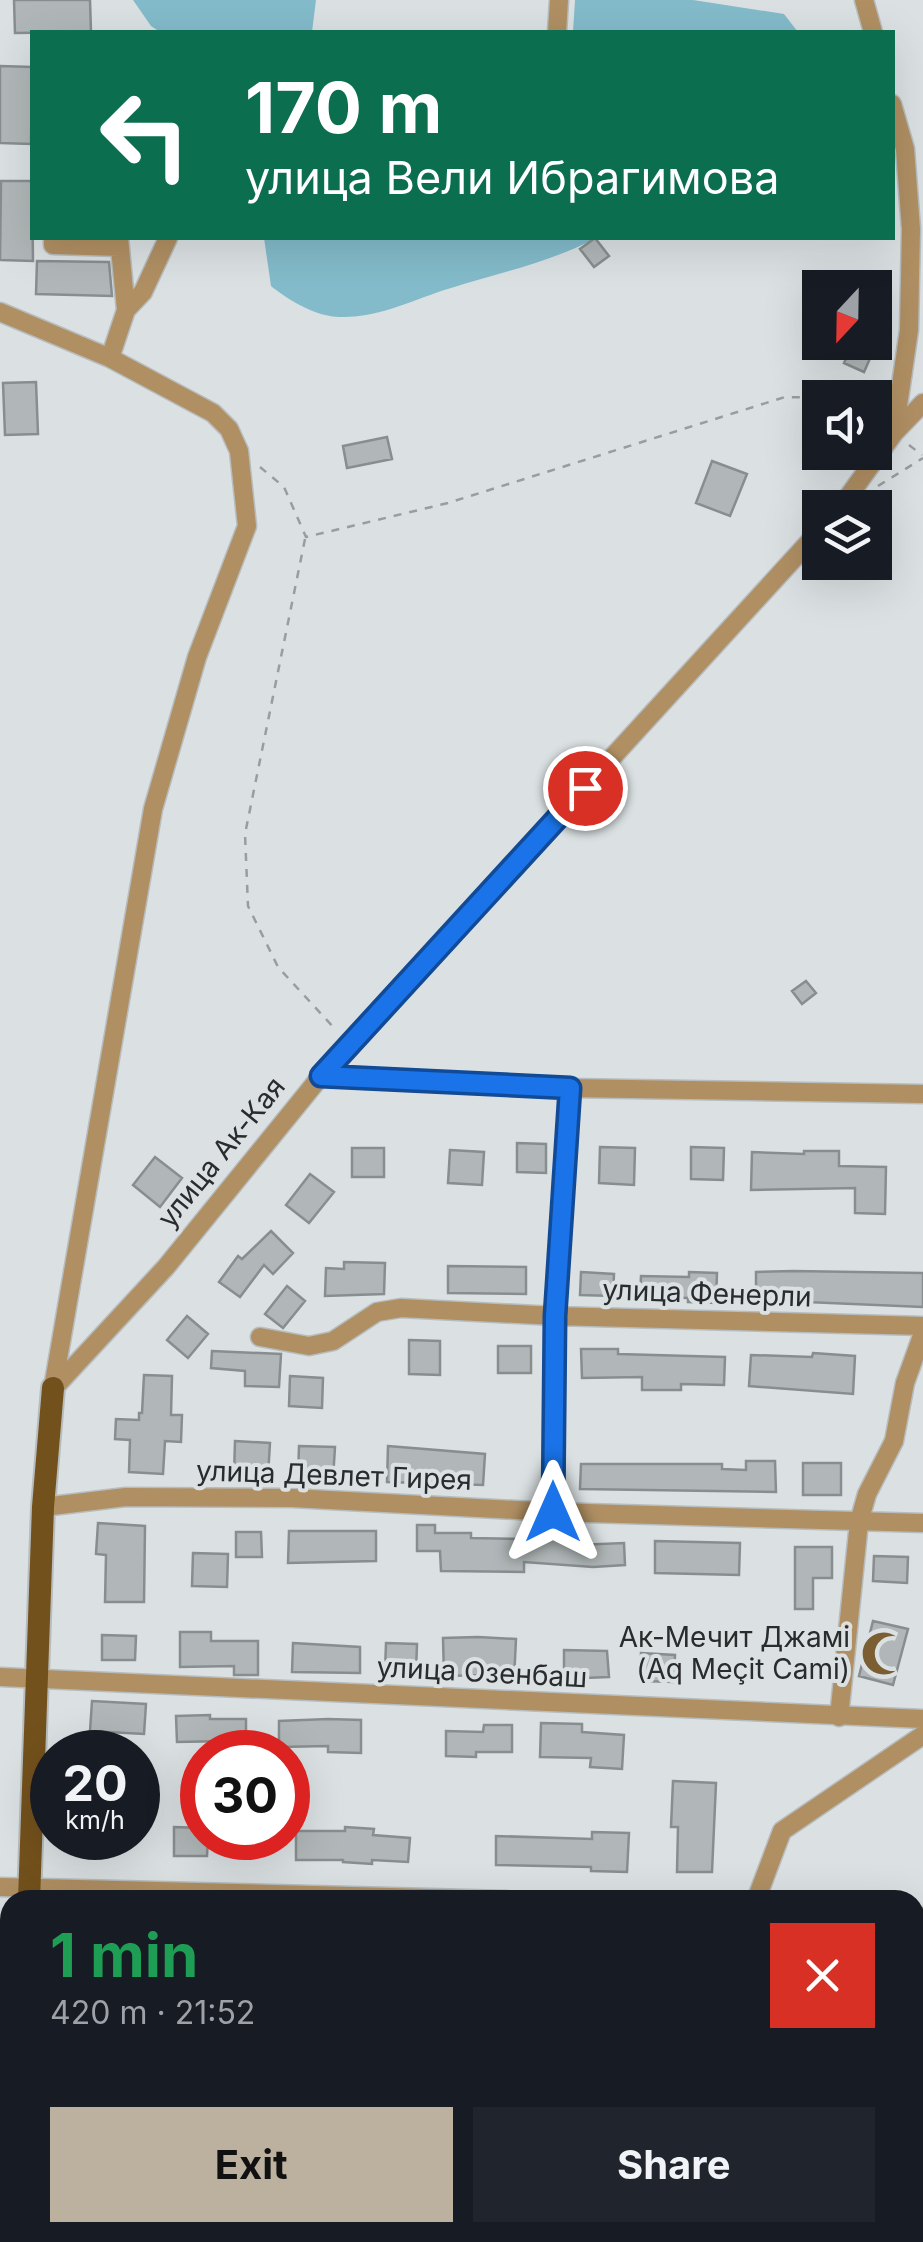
<!DOCTYPE html>
<html lang="en">
<head>
<meta charset="utf-8">
<style>
	:root { --surface:#171b24; --page:#20242c; --text:#f1f3f6; --muted:#9ea1a6; --accent:#bcb09e }
	body { margin:0; font-family:Inter,sans-serif; background:var(--page); color:var(--text); height:100vh; display:flex; flex-direction:column; font-size:38px; white-space:nowrap }
	* { box-sizing:border-box; margin:0 }
	p { font-size:32px; color:var(--muted) }
	.icon { flex:none; width:55px; height:55px; fill:none; stroke:currentColor; stroke-width:2; stroke-linecap:round; stroke-linejoin:round }
	.map { position:relative; flex:1; overflow:hidden }
	.side { position:absolute; left:0px; top:1890px; width:925px; height:352px; display:flex; flex-direction:column; background:var(--surface); border-radius:30px 30px 0 0; box-shadow:0 10px 40px #0002 }
	.side>* { flex:none }
	.top-card { position:absolute; left:30px; top:30px; width:865px; height:210px; border-radius:0px; box-shadow:0 10px 40px #0002; background:#0b6e4f; color:#fff; overflow:hidden }
	.needle { width:65px; rotate:202deg }
	.controls { position:absolute; left:802px; top:270px; display:grid; gap:20px }
	.controls a { display:grid; place-items:center; width:90px; height:90px; border-radius:0px; background:var(--surface); box-shadow:0 10px 40px #0002; font-size:50px }
	.speed { position:absolute; left:30px; top:1730px; display:flex; gap:20px; font-size:50px; font-weight:700; text-align:center }
	.speed>* { display:grid; place-content:center; width:130px; height:130px; border-radius:50%; background:var(--surface); box-shadow:0 10px 40px #0002; line-height:1 }
	.speed small { font-size:25px; font-weight:400 }
	.speed .limit { border:15px solid #d22; background:#fff; color:#111 }
	.pin { position:absolute; display:grid; place-items:center; width:85px; height:85px; color:#fff; margin:-42px; border:5px solid #fff; border-radius:50%; box-shadow:0 2px 10px #0007 }
	.me { position:absolute; width:110px; margin:-55px; rotate:0deg; stroke-linejoin:round; filter:drop-shadow(0 0 8px #0008) }
	.turn { display:flex; align-items:center; gap:35px; height:210px; padding:0 50px; font-size:45px }
	.turn .icon { width:130px; height:130px; stroke-width:2.5 }
	.turn b { display:block; font-size:70px; line-height:85px }
	.round { display:grid; place-items:center; flex:none; width:105px; height:105px; border-radius:0px; background:var(--page) }
	.head { display:flex; align-items:center; justify-content:space-between; height:170px; padding:0 50px }
	h1 { font-size:60px; font-weight:700; line-height:75px; color:#1e9e55 }
	.button { display:flex; gap:20px; margin-top:auto; padding:20px 50px }
	.button a { flex:1; height:115px; border-radius:0px; background:var(--accent); color:#111; font-size:40px; font-weight:700; line-height:115px; text-align:center }
	.button a+a { background:var(--page); color:var(--text) }
	.map>svg:first-child { display:block }
</style>
</head>
<body>
<div class="map">
<svg width="923" height="2242" viewBox="0 0 923 2242">
	<rect width="100%" height="100%" fill="#dbe1e3"/>
	<path fill="#83bbca" d="M 133,0 L 316,0 L 312,32 L 160,32 L 151,26 Z
		M 575,0 L 693,0 L 784,14 L 798,32 L 573,32 Z
		M 264,238 L 596,238 C 551,262 499,273 451,288 C 414,299 380,318 340,317 C 317,317 288,300 271,286 Z"/>
	<path fill="#b1b7b8" stroke="#888e8f" stroke-width="2.5" d="M 14,0 L 90,0 L 91,32 L 15,33 Z
		M 0,66 L 32,67 L 31,144 L 0,143 Z
		M 1,181 L 32,181 L 33,261 L 0,260 Z
		M 595,238 L 609,256 L 594,267 L 580,249 Z
		M 37,261 L 109,262 L 112,296 L 36,294 Z
		M 852,345 L 872,354 L 864,372 L 844,363 Z
		M 36,382 L 38,434 L 5,435 L 3,383 Z
		M 387,437 L 392,459 L 347,468 L 343,446 Z
		M 712,461 L 747,474 L 730,516 L 696,503 Z
		M 806,981 L 816,993 L 802,1004 L 792,991 Z
		M 517,1143 L 546,1144 L 546,1173 L 517,1172 Z
		M 600,1147 L 635,1148 L 634,1185 L 599,1183 Z
		M 691,1147 L 724,1148 L 723,1180 L 691,1179 Z
		M 352,1148 L 384,1148 L 384,1177 L 352,1177 Z
		M 450,1150 L 484,1152 L 482,1185 L 448,1183 Z
		M 804,1151 L 839,1151 L 839,1166 L 886,1167 L 885,1214 L 855,1213 L 855,1188 L 751,1190 L 752,1152 L 804,1154 Z
		M 155,1157 L 182,1178 L 160,1207 L 133,1185 Z
		M 310,1174 L 334,1192 L 309,1223 L 286,1205 Z
		M 271,1231 L 293,1253 L 273,1274 L 264,1265 L 240,1297 L 219,1282 L 238,1256 L 242,1259 Z
		M 344,1262 L 385,1263 L 384,1294 L 325,1296 L 326,1268 L 344,1269 Z
		M 448,1266 L 526,1267 L 526,1294 L 448,1293 Z
		M 793,1271 L 923,1273 L 923,1307 L 783,1301 L 783,1304 L 756,1303 L 756,1272 Z
		M 581,1272 L 614,1274 L 613,1296 L 580,1295 Z
		M 689,1272 L 717,1273 L 716,1303 L 688,1302 L 688,1298 L 640,1297 L 641,1276 L 689,1277 Z
		M 287,1286 L 305,1301 L 283,1328 L 265,1314 Z
		M 187,1316 L 208,1334 L 188,1358 L 167,1340 Z
		M 409,1340 L 440,1341 L 440,1375 L 409,1374 Z
		M 498,1346 L 531,1346 L 531,1373 L 498,1373 Z
		M 581,1349 L 618,1349 L 618,1354 L 725,1357 L 724,1385 L 681,1384 L 681,1390 L 642,1390 L 642,1377 L 582,1378 Z
		M 212,1351 L 281,1354 L 279,1387 L 245,1386 L 245,1371 L 211,1368 Z
		M 813,1353 L 855,1356 L 853,1394 L 749,1386 L 751,1355 L 812,1357 Z
		M 144,1375 L 172,1376 L 171,1415 L 182,1415 L 181,1442 L 165,1441 L 163,1474 L 129,1472 L 130,1440 L 115,1439 L 116,1419 L 139,1420 L 139,1413 L 142,1413 Z
		M 290,1376 L 323,1378 L 322,1408 L 289,1406 Z
		M 235,1441 L 270,1443 L 268,1476 L 234,1475 Z
		M 299,1446 L 335,1447 L 333,1479 L 298,1477 Z
		M 388,1446 L 485,1454 L 483,1485 L 387,1482 Z
		M 746,1461 L 775,1461 L 776,1492 L 580,1489 L 581,1464 L 722,1464 L 722,1469 L 746,1470 Z
		M 803,1463 L 841,1463 L 841,1495 L 803,1495 Z
		M 98,1523 L 145,1526 L 144,1602 L 105,1602 L 106,1555 L 96,1554 Z
		M 417,1525 L 435,1525 L 435,1533 L 471,1533 L 471,1538 L 576,1540 L 576,1545 L 624,1543 L 625,1565 L 593,1567 L 524,1562 L 524,1572 L 441,1571 L 440,1551 L 417,1551 Z
		M 289,1531 L 376,1531 L 376,1561 L 288,1563 Z
		M 236,1532 L 261,1532 L 262,1557 L 236,1557 Z
		M 655,1541 L 740,1543 L 739,1575 L 655,1573 Z
		M 795,1547 L 832,1547 L 832,1578 L 813,1578 L 813,1609 L 795,1609 Z
		M 193,1553 L 228,1554 L 227,1587 L 192,1586 Z
		M 874,1556 L 908,1557 L 907,1583 L 873,1581 Z
		M 873,1621 L 908,1629 L 893,1685 L 859,1676 Z
		M 180,1632 L 211,1632 L 211,1641 L 258,1641 L 258,1675 L 234,1675 L 234,1666 L 180,1667 Z
		M 102,1635 L 136,1636 L 135,1660 L 102,1660 Z
		M 478,1637 L 516,1639 L 514,1680 L 485,1679 L 486,1675 L 444,1676 L 443,1638 Z
		M 293,1643 L 360,1647 L 360,1673 L 292,1672 Z
		M 386,1643 L 417,1644 L 416,1672 L 385,1671 Z
		M 564,1650 L 607,1651 L 609,1677 L 584,1678 L 584,1682 L 564,1682 Z
		M 641,1653 L 675,1655 L 674,1682 L 640,1681 Z
		M 92,1701 L 146,1704 L 144,1734 L 90,1731 Z
		M 210,1715 L 210,1719 L 246,1719 L 246,1752 L 229,1752 L 229,1741 L 177,1742 L 176,1716 Z
		M 328,1719 L 361,1720 L 361,1753 L 328,1752 L 328,1746 L 279,1747 L 279,1721 Z
		M 541,1723 L 582,1724 L 582,1732 L 624,1735 L 622,1769 L 590,1767 L 591,1758 L 540,1757 Z
		M 484,1725 L 512,1725 L 512,1752 L 476,1752 L 476,1757 L 446,1756 L 446,1731 L 483,1732 Z
		M 673,1781 L 716,1783 L 712,1872 L 677,1872 L 678,1827 L 671,1827 Z
		M 174,1827 L 202,1828 L 202,1838 L 208,1838 L 207,1856 L 174,1856 Z
		M 345,1827 L 374,1829 L 373,1835 L 410,1838 L 408,1862 L 372,1860 L 372,1864 L 343,1862 L 343,1860 L 296,1860 L 296,1831 L 345,1831 Z
		M 592,1832 L 629,1833 L 627,1872 L 591,1871 L 591,1867 L 496,1865 L 496,1836 L 592,1839 Z"/>
	<g fill="none" stroke-linecap="round" stroke-linejoin="round">
		<defs>
			<path id="minor" d="M 864,0 L 873,32
				M 557,32 L 559,0
				M 53,238 L 53,245 L 120,247
				M 126,310 L 143,292 L 168,238
				M 0,312 L 110,358 L 213,413 L 229,429 L 239,451 L 247,526 L 197,657 L 153,809 L 53,1388
				M 110,358 L 126,310 L 119,238
				M 894,433 L 923,403
				M 840,508 L 894,433 L 909,330 L 911,229 L 905,149 L 892,104
				M 321,1076 L 570,1088 L 923,1094
				M 260,1337 L 309,1346 L 333,1341 L 377,1312 L 401,1308 L 555,1316 L 923,1326
				M 54,1388 L 166,1267 L 321,1076 L 820,530
				M 43,1507 L 126,1497 L 292,1498 L 553,1512 L 923,1523
				M 553,1512 L 555,1316 L 570,1088
				M 0,1677 L 923,1719
				M 839,1717 L 859,1522 L 867,1494 L 894,1441 L 905,1383 L 923,1333
				M 0,1887 L 507,1900
				M 756,1900 L 782,1831 L 923,1735
				M 915,1916 L 923,1916
				M 0,2098 L 10,2099
				M 915,2113 L 923,2113
				M 689,2232 L 689,2242
				M 842,2232 L 843,2242"/>
			<path id="major" d="M 29,1900 L 43,1507 L 53,1388
				M 19,2242 L 20,2232"/>
		</defs>
		<use href="#minor" stroke="#b7bdbe" stroke-width="21"/>
		<use href="#major" stroke="#b7bdbe" stroke-width="26"/>
		<path stroke="#999d9f" stroke-width="2.5" stroke-dasharray="8 8" stroke-linecap="butt" d="M 909,445 L 922,455
			M 260,467 L 284,487 L 306,537 L 448,503 L 785,397 L 825,398
			M 878,486 L 923,458
			M 305,539 L 245,834 L 248,906 L 278,967 L 336,1030"/>
		<use href="#minor" stroke="#b08f63" stroke-width="18"/>
		<use href="#major" stroke="#73511c" stroke-width="22"/>
	</g>
	<g fill="none" stroke-linecap="round" stroke-linejoin="round">
		<defs>
			<path id="route" d="M 553,1512 L 555,1316 L 570,1088 L 321,1076 L 585,788"/>
		</defs>
		<use href="#route" stroke="#114b97" stroke-width="25"/>
		<use href="#route" stroke="#1a73e8" stroke-width="18"/>
	</g>
	<defs>
		<symbol id="mosque-bare" viewBox="-9 -9 18 18"><path d="M3.5-4.9A6 6 0 1 0 3.5 4.9A5 5 0 1 1 3.5-4.9Z" fill="#7c5e33" stroke="#dbe1e3" stroke-width="2.5" paint-order="stroke"/></symbol>
	</defs>
	<g fill-rule="evenodd">
		<use href="#mosque-bare" x="852" y="1622" width="63" height="63"/>
	</g>
	<g text-anchor="middle" dominant-baseline="central" stroke-width="8" stroke-linejoin="round" paint-order="stroke">
		<g font-size="28" fill="#292b2c" stroke="#dbe1e3">
			<text transform="translate(221 1152) rotate(-51)">улица Ак-Кая</text>
			<text transform="translate(707 1293) rotate(2)">улица Фенерли</text>
			<text transform="translate(334 1475) rotate(2)">улица Девлет Гирея</text>
			<text transform="translate(482 1672) rotate(3)">улица Озенбаш</text>
		</g>
		<g font-size="28" fill="#292b2c" stroke="#dbe1e3" text-anchor="end">
			<text x="850" y="1637">Ак-Мечит Джамі<tspan x="850" dy="32">(Aq Meçit Cami)</tspan></text>
		</g>
	</g>
</svg>
<div class="controls">
<a><svg class="needle" viewBox="-14 -14 28 28"><path d="M0-13l5 13h-10z" fill="#e53935"/><path d="M0 13l5-13h-10z" fill="#9ea1a6"/></svg></a>
<a><svg class="icon" aria-label="sound" viewBox="0 0 24 24"><path d="M4 9h4l5-4v14l-5-4H4zM17 9q2 3 0 6"/></svg></a>
<a><svg class="icon" aria-label="layers" viewBox="0 0 24 24"><path d="M12 4l9 5-9 5-9-5zM3 14l9 5 9-5"/></svg></a>
</div>
<div class="speed"><div>20<small>km/h</small></div><div class="limit">30</div></div>
<div class="pin" style="left:585px;top:788px;background:#d93025"><svg class="icon" aria-label="arrive" viewBox="0 0 24 24"><path d="M6 21V4h12l-3 4 3 4H6"/></svg></div>
<svg class="me" style="left:553px;top:1512px" viewBox="-20 -20 40 40"><path d="M0-17L14 15 0 8-14 15z" fill="#1a73e8" stroke="#fff" stroke-width="4"/></svg>
<div class="top-card">
<div class="turn"><svg class="icon" aria-label="left" viewBox="0 0 24 24"><path d="M17 20v-9H6M10 6l-5 5 5 5"/></svg><div><b>170 m</b>улица Вели Ибрагимова</div></div>
</div>
<section class="side">
<div class="head"><div><h1>1 min</h1><p>420 m · 21:52</p></div><a class="round" style="background:#d93025;color:#fff"><svg class="icon" aria-label="close" viewBox="0 0 24 24"><path d="M6 6l12 12M18 6L6 18"/></svg></a></div>
<div class="button"><a>Exit</a><a>Share</a></div>
</section>
</div>
</body>
</html>
